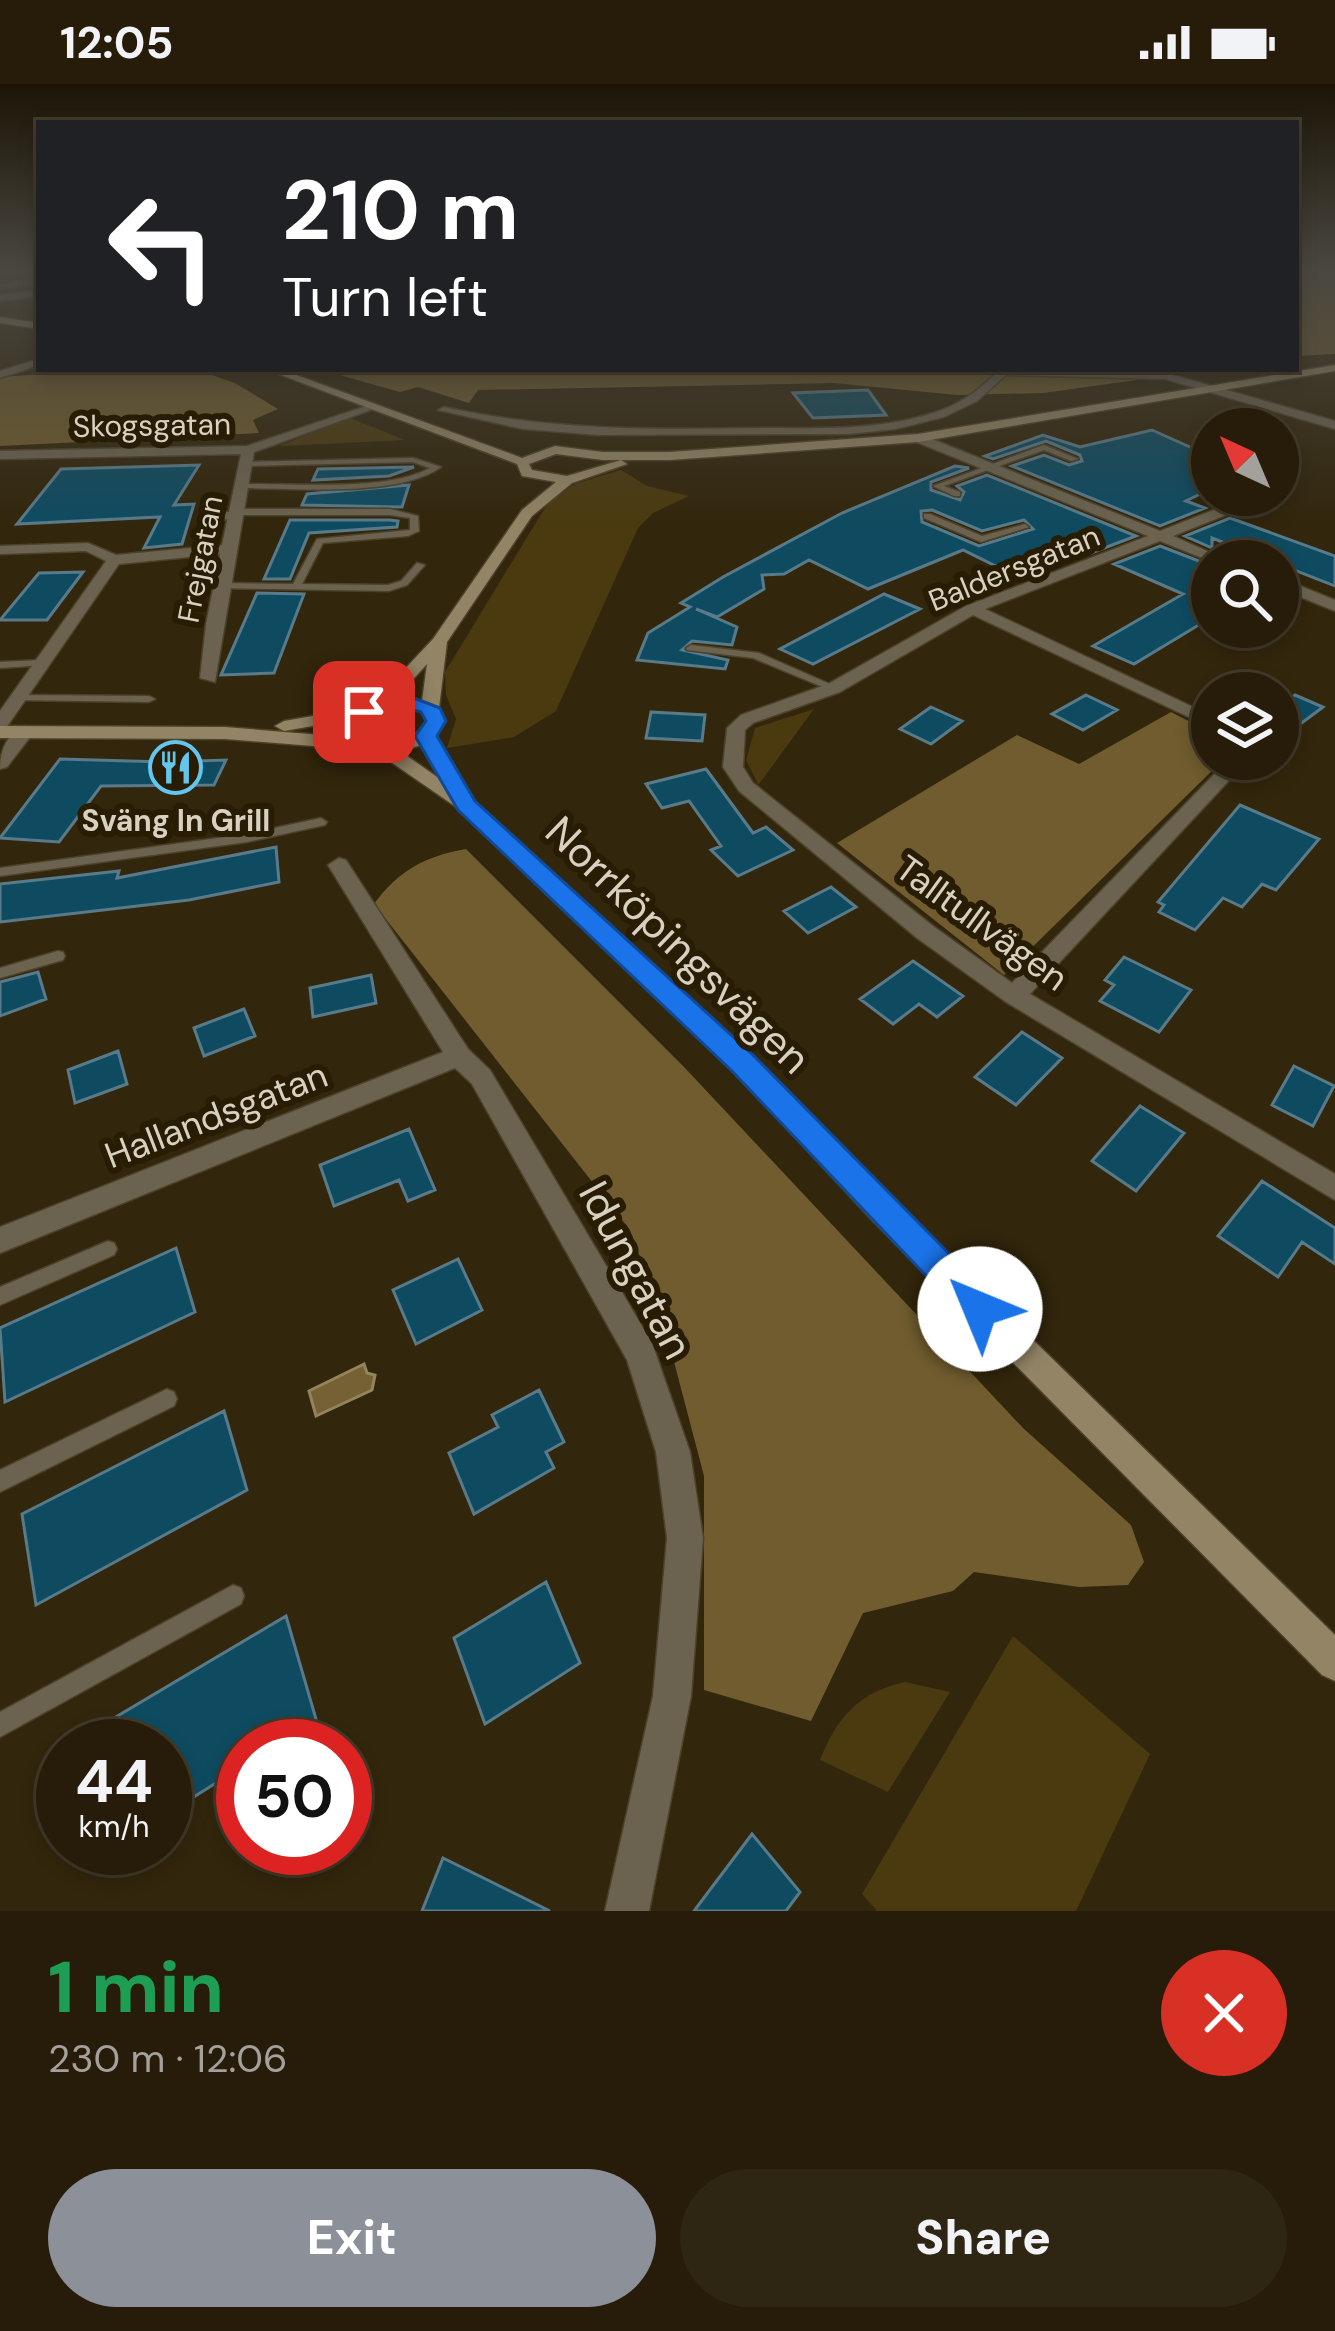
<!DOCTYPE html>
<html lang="en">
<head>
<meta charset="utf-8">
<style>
	:root { --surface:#261c09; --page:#2e2512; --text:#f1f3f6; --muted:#a4a19c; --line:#423a2a; --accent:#8c9099 }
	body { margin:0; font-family:"DM Sans",sans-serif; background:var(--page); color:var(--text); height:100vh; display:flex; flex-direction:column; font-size:45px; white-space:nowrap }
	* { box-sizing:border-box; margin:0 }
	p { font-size:39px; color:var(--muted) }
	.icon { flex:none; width:66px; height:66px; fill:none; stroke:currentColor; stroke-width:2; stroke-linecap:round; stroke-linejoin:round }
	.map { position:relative; height:1827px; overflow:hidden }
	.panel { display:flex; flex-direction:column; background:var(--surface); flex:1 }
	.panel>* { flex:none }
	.guide { position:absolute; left:36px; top:36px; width:1263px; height:252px; border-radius:0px; box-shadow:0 6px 18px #0003,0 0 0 3px var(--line); background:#202124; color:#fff; overflow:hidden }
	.needle { width:78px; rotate:316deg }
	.tools { position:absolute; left:1191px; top:324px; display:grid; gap:24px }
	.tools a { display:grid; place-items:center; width:108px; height:108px; border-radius:50%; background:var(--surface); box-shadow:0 6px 18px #0003,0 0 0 3px var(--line); font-size:60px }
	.speed { position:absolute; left:36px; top:1635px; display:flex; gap:24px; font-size:60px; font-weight:700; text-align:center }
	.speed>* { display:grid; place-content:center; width:156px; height:156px; border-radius:50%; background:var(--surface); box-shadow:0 6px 18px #0003,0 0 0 3px var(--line); line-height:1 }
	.speed small { font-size:30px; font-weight:400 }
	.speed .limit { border:18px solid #d22; background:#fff; color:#111 }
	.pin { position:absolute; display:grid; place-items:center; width:102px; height:102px; color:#fff; margin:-51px; border-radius:24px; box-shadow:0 6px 18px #0006 }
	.me { position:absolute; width:132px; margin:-66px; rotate:315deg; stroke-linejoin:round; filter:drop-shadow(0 0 9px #0008) }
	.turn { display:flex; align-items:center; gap:42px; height:252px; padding:0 48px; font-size:54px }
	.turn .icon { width:156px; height:156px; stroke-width:2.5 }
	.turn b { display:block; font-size:84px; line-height:102px }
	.round { display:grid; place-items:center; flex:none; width:126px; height:126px; border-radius:63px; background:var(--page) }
	.overview { display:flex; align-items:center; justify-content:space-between; height:204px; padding:0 48px }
	h1 { font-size:72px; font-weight:800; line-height:90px; color:#1e9e55 }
	.cta { display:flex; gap:24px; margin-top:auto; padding:24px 48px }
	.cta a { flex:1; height:138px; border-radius:72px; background:var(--accent); color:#fff; font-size:48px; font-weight:800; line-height:138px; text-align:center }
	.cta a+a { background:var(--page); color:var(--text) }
	.status { display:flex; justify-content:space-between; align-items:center; height:84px; padding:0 60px; background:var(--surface); direction:ltr }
	.status svg { height:33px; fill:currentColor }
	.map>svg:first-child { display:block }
</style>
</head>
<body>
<div class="status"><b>12:05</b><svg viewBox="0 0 49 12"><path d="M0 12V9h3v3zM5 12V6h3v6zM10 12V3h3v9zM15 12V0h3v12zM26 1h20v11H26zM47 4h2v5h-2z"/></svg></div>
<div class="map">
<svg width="1335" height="1827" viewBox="0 0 1335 1827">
	<rect width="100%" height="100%" fill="#32260c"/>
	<path fill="#4b3a10" d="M 350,334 L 405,356 L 281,362 L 281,361 Z
		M 621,386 L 647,402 L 689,412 L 653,429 L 638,444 L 556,627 L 514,653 L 447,664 L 456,635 L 446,611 L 445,588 L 549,417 L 575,400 Z
		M 814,625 L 759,700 L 758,700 L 746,676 L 755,644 Z
		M 1013,1552 L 1150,1670 L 1076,1827 L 877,1827 L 862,1810 Z
		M 905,1598 L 950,1608 L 888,1708 L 820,1676 C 837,1633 859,1608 905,1598 Z"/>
	<path fill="#705c2e" d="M 1296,186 L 1335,186 L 1335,270 L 1296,272 Z
		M 112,285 L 194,285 L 235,299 L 278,325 L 253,336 L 259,349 L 0,362 L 0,293 Z
		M 318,285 L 1216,285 L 1043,309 L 957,311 L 834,299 L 478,306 L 469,319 L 418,303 L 400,308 Z
		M 1171,628 L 1212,649 L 1212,675 L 1224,675 L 1004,891 L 837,759 L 1017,651 L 1079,680 Z
		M 466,765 L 685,984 L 1023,1344 L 1131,1441 L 1144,1478 L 1128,1501 L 1079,1503 L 974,1488 L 953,1507 L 863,1529 L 811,1637 L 704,1606 L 704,1392 L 662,1232 L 630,1146 L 374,820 C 398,787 425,772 466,765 Z"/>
	<path fill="#756133" stroke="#93835e" stroke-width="3" d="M 364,1280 L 367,1289 L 375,1291 L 372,1306 L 316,1332 L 309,1307 Z"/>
	<path fill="#0e4b61" stroke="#597a89" stroke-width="3" fill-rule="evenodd" d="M 868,306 L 886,331 L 813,334 L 793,309 Z
		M 1152,346 L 1212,373 L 1212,404 L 1186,417 L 1205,424 L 1160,442 L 1012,382 L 1044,371 L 1069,381 L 1082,377 L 1080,371 L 1046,357 L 993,375 L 985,372 L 1043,351 L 1080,363 Z
		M 199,381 L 174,421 L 194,420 L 182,460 L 144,464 L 160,433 L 17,440 L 61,385 Z
		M 955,382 L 969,384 L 931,398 L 931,406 L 960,416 L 964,408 L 957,402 L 987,391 L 1136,452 L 1091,469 L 1076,462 L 1010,489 L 963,466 L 868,505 L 809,476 L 784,490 L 762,491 L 764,505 L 717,533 L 696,525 L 737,543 L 732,561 L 692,557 L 682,566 L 728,576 L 725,585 L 637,576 L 648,549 L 690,523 L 681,519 L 723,493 L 842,429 ZM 932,426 L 982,447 L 1024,436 L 1033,445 L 979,462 L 922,438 L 921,427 Z
		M 414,383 L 389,392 L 313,396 L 318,385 Z
		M 409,401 L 402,423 L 302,421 L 307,410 Z
		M 1230,434 L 1335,472 L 1335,502 L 1212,454 L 1212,464 L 1185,452 Z
		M 290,436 L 390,436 L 398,437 L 397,443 L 309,449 L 290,495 L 264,495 Z
		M 1160,462 L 1212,482 L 1212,533 L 1134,580 L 1093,562 L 1183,510 L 1114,480 Z
		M 83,488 L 47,536 L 0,536 L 39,489 Z
		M 257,509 L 304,510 L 274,589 L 221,591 Z
		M 884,510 L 920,525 L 813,580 L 780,565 Z
		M 1086,611 L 1117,626 L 1083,646 L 1052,630 Z
		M 1295,611 L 1323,623 L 1299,641 L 1278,631 L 1278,624 Z
		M 931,623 L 962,637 L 931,660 L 900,645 Z
		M 651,628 L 705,631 L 702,657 L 646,654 Z
		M 60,675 L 165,678 L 226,676 L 214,701 L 101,702 L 59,758 L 0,754 Z
		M 706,685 L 753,749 L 766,743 L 793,766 L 738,792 L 711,766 L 721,762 L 689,717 L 662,724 L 646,700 Z
		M 1240,721 L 1319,755 L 1276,806 L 1262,800 L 1242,823 L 1223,814 L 1195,846 L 1159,828 L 1164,821 L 1158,818 Z
		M 276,763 L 279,798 L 189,816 L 0,838 L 0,800 L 119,787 L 117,794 Z
		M 831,803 L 856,823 L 808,849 L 784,827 Z
		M 1124,873 L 1191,906 L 1159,948 L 1100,917 L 1114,901 L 1105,896 Z
		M 913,877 L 963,912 L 937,933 L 919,920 L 893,940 L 860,915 Z
		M 38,888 L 46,915 L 0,932 L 0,898 Z
		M 371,891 L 376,919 L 313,933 L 310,904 Z
		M 244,925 L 255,952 L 204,972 L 194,944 Z
		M 1022,948 L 1062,974 L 1016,1021 L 975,993 Z
		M 118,967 L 127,1000 L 75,1019 L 68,986 Z
		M 1294,982 L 1334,1002 L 1313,1042 L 1272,1021 Z
		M 1140,1022 L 1184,1049 L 1136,1107 L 1092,1077 Z
		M 409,1045 L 435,1106 L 408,1117 L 399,1096 L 334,1122 L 320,1081 Z
		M 1262,1097 L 1335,1144 L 1335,1180 L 1302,1158 L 1278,1193 L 1218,1152 Z
		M 176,1164 L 195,1228 L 5,1318 L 0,1244 Z
		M 458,1175 L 482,1226 L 416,1260 L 393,1206 Z
		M 539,1306 L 564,1358 L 546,1368 L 554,1384 L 474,1430 L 449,1369 L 498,1343 L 492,1331 Z
		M 224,1327 L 247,1406 L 36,1521 L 22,1430 Z
		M 546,1498 L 580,1579 L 485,1640 L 454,1554 Z
		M 286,1532 L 316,1635 L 274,1662 L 243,1662 L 243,1682 L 165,1731 L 165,1662 L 67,1662 Z
		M 752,1750 L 800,1808 L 786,1827 L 694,1827 Z
		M 443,1774 L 550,1827 L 422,1827 Z"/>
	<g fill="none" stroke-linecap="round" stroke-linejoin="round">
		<defs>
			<path id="service" d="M 39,195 L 39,199 L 0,204 L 0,200 Z
				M 1044,361 L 1078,375 L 1071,377 L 1044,366 L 944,402 L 960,408 L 960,412 L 954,412 L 933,402 Z
				M 413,374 L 441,383 C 397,414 295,404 241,404 L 237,402 L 241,400 C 292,399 387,408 430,384 L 413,378 L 242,382 L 241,380 L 245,378 Z
				M 236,425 L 390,425 L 418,432 L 419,447 L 408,452 L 323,459 L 302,500 L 388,501 L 401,497 L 417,479 L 425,481 L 407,501 L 389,507 L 218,504 L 218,500 L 221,499 L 293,500 L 317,455 L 410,446 L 410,434 L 390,431 L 240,431 C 233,436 210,438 202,433 C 212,427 227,431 236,425 Z
				M 924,430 L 930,430 L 982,452 L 1025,440 L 1029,443 L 981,458 L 924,434 Z
				M 691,561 L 759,569 L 839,604 L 830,606 L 753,574 L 687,566 L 686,564 Z
				M 41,576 L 46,579 L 45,581 L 0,584 L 0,578 Z
				M 17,611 L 149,612 L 155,615 L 149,618 L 13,616 L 13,612 Z
				M 321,734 L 327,738 L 325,741 L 247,758 L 0,792 L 0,784 L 247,750 Z
				M 58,867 L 63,868 L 65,872 L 63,876 L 0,894 L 0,884 Z
				M 108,1157 L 114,1159 L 117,1165 L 114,1171 L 0,1221 L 0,1203 Z
				M 167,1305 L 174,1308 L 177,1315 L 174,1322 L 0,1408 L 0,1386 Z
				M 233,1501 L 241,1504 L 244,1512 L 241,1520 L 0,1653 L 0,1628 Z"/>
			<path id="minor" d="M 25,186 L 34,186 L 39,199 Z
				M 39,206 L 39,212 L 0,217 L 0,211 Z
				M 39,275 L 39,281 L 0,294 L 0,287 Z
				M 911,285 L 1166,289 L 1335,337 L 1335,345 L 1165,295 L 1006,291 L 977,317 L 944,333 L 896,345 L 849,350 L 599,351 L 523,345 L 438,326 L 444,323 C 548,346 651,346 758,344 C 816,344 877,347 933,329 C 957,322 977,308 995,290 Z
				M 366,322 L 376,324 L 254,368 L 215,598 L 200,594 L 206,540 L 220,470 L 119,480 L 6,644 L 0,645 L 0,627 L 106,477 L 86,467 L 0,470 L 0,462 L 88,459 L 116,471 L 222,461 L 241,370 L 0,375 L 0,367 L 247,362 Z
				M 914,351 L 922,351 L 1160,447 L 1216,425 L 1226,425 L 1226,431 L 1173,452 L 1230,477 L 1212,478 L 1160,457 L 985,525 L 1212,632 L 1212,644 L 973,531 L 840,608 L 753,639 L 745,646 L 743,683 L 753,699 L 933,842 L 1012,899 L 1229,675 L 1249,675 L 1030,910 L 1335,1090 L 1335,1116 L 1006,918 L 917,854 L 739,707 L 723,683 L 727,644 L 741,631 L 828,600 L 966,522 L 1148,452 L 914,357 Z
				M 1278,493 L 1335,516 L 1335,527 L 1278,504 Z
				M 25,642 L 34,648 L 7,683 L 0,685 C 0,667 7,649 25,642 Z
				M 339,774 L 346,776 L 468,965 L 490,986 L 652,1259 L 690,1368 L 703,1454 L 691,1612 L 649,1827 L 605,1827 L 653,1612 L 667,1454 L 656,1368 L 627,1276 L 472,1000 L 455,984 L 0,1169 L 0,1143 L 443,968 L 328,781 Z"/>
			<path id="secondary" d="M 0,233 L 39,239 L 39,245 L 0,239 Z
				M 1335,281 L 1335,287 L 918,358 L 670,376 L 603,376 L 556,370 L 529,380 L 532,386 L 567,392 L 621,376 L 627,380 L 572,399 L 532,432 L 447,558 L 439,624 L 445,637 L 435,652 L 468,709 L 466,712 L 751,972 L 891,1117 L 1335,1551 L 1335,1597 L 1322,1591 L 871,1135 L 733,986 L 459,725 L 375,667 L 225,655 L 0,654 L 0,642 L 225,643 L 395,657 L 418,648 L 427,637 L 421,624 L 427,580 L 386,625 L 374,625 L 371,621 L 433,555 L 522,426 L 556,398 L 522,392 L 517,380 L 265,285 L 280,285 L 522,374 L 555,362 L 603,368 L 670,368 L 918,350 ZM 422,661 L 440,695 L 400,667 Z
				M 364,623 L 370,624 L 370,632 L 284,647 L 275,642 L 284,637 Z"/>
		</defs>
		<use href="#service" stroke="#4d4129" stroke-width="3"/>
		<use href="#minor" stroke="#4d4129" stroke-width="3"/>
		<use href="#secondary" stroke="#4d4129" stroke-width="3"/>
		<use href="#service" fill="#6b6350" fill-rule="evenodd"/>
		<use href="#minor" fill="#6b6350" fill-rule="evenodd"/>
		<use href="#secondary" fill="#928465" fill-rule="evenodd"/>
	</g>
	<linearGradient id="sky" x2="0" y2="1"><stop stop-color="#1c1507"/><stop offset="0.42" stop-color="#494740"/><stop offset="1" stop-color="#494740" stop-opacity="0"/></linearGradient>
	<rect width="1335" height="442" fill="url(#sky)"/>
	<path fill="#1a73e8" stroke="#114b97" stroke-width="3" d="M 406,611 L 440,624 L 446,637 L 437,652 L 475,717 L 753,971 L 992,1213 L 997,1225 L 992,1236 L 980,1241 L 968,1236 L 732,987 L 458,726 L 415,652 L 426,637 L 421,628 L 406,624 L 364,634 L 354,628 Z"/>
	<defs>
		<symbol id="restaurant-ring" viewBox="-11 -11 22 22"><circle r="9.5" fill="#281d03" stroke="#64c5ee" stroke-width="1.5"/><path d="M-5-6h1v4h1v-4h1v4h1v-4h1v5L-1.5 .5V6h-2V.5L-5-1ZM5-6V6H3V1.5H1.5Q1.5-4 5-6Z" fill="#64c5ee"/></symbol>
	</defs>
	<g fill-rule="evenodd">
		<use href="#restaurant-ring" x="146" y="654" width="59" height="59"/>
	</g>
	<g text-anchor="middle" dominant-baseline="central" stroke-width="12" stroke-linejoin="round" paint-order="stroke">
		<g font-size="30" fill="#d8d1c1" stroke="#281d03">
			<text transform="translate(152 341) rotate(-1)">Skogsgatan</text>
			<text transform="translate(200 475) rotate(-79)">Frejgatan</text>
			<text transform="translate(1014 484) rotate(-22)">Baldersgatan</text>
		</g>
		<g font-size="30" font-weight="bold" fill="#d8d1c1" stroke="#281d03">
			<text x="176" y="736">Sväng In Grill</text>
		</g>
		<g font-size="36" fill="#d8d1c1" stroke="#281d03">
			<text transform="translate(982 839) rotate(36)">Talltullvägen</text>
			<text transform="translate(216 1031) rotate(-21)">Hallandsgatan</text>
		</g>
		<g font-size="42" fill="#d8d1c1" stroke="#281d03">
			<text transform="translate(678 861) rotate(44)">Norrköpingsvägen</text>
			<text transform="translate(636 1186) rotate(62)">Idungatan</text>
		</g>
	</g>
</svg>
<div class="tools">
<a><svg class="needle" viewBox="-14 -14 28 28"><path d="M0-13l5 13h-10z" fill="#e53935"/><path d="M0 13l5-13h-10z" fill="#a4a19c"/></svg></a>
<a><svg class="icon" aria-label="search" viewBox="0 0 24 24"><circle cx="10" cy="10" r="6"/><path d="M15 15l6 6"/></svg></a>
<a><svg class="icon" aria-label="layers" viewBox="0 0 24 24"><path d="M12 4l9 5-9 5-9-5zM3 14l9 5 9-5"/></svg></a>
</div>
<div class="speed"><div>44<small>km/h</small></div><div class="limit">50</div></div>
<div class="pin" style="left:364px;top:628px;background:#d93025"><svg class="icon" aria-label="arrive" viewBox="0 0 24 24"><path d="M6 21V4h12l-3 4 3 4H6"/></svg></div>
<svg class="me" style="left:980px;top:1225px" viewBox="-20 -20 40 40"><circle r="19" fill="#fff"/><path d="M0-13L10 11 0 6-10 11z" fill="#1a73e8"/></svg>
<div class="guide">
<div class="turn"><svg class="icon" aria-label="left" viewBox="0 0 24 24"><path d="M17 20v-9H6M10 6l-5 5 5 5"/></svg><div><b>210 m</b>Turn left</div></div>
</div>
</div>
<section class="panel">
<div class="overview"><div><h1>1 min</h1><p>230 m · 12:06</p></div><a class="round" style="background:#d93025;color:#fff"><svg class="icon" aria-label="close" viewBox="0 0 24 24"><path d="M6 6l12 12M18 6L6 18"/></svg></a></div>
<div class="cta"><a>Exit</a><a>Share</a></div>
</section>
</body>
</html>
